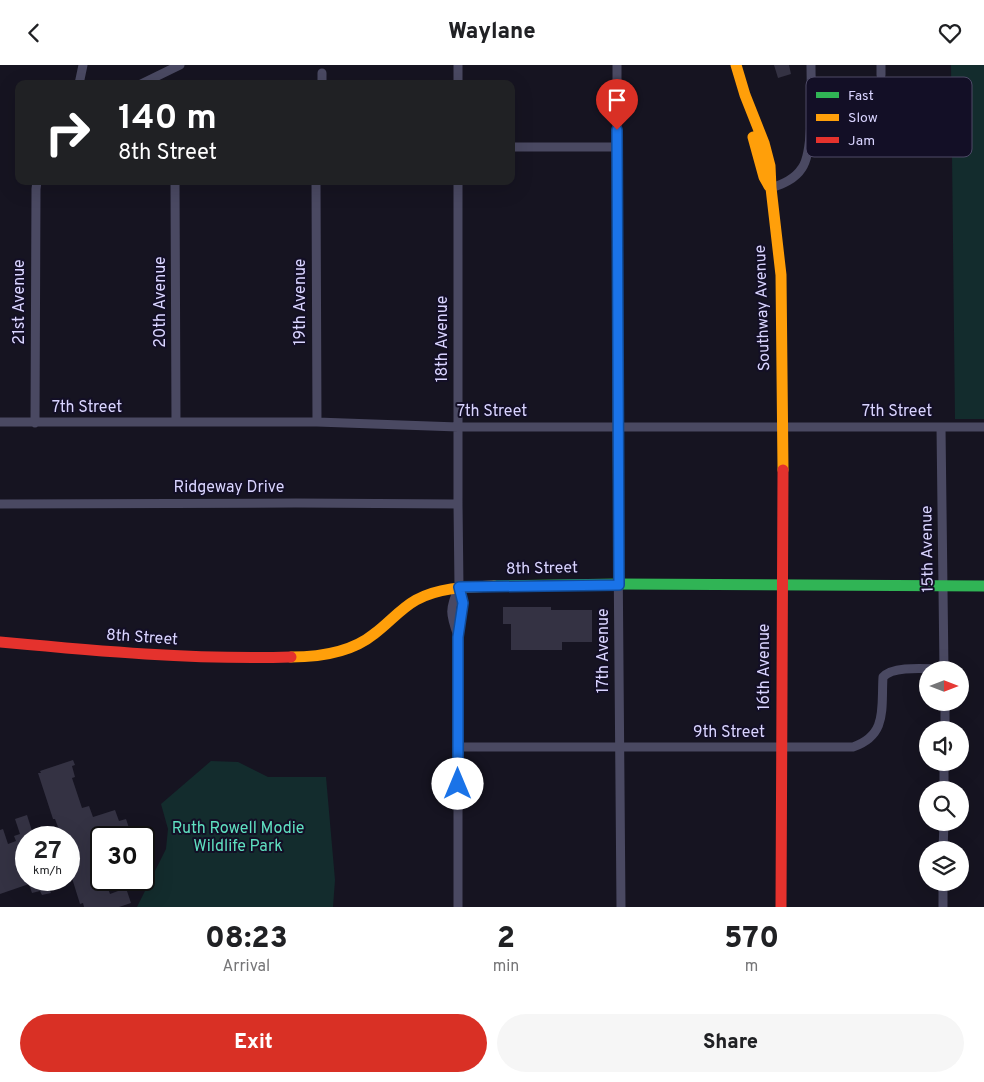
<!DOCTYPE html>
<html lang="en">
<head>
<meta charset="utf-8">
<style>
	:root { --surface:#fff; --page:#f6f6f6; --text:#202124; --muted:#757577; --accent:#d93025 }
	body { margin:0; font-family:Overpass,sans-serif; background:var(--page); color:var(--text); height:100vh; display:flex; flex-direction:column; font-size:19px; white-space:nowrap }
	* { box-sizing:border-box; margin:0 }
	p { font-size:16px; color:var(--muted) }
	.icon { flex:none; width:28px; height:28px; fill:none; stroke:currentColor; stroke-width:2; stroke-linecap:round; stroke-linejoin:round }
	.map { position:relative; height:842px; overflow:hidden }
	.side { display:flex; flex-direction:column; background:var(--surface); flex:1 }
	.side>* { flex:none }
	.top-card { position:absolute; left:15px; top:15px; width:500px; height:105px; border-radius:10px; box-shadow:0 5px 20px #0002; background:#202124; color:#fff; overflow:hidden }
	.needle { width:32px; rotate:90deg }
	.controls { position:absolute; left:919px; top:596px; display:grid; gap:10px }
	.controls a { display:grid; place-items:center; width:50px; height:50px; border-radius:50%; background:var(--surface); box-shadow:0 5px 20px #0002; font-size:25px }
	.speed { position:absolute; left:15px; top:761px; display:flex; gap:10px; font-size:25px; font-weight:700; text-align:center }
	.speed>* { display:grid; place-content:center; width:65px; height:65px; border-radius:50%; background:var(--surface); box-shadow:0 5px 20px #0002; line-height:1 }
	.speed small { font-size:12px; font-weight:400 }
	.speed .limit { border:2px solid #111; border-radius:8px; background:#fff; color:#111 }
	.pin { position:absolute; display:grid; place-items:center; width:42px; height:42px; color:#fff; margin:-51px -21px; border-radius:50% 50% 50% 0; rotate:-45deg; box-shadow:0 0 5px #0007 }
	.pin .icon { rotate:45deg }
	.me { position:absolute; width:55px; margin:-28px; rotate:0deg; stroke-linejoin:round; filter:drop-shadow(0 0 4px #0008) }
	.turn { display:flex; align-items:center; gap:18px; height:105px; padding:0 20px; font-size:22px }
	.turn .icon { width:65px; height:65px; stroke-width:2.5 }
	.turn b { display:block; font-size:35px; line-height:42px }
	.eta { display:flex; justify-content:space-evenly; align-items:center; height:85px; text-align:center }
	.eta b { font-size:30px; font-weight:800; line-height:35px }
	.cta { display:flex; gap:10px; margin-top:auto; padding:10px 20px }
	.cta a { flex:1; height:58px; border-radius:30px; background:var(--accent); color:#fff; font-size:20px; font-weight:800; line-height:58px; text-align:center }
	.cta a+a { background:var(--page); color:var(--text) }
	header { display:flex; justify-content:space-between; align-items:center; height:65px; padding:0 20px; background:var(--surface); font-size:22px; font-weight:800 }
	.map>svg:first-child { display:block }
</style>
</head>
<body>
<header><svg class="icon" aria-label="back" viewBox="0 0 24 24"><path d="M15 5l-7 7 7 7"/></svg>Waylane<svg class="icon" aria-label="heart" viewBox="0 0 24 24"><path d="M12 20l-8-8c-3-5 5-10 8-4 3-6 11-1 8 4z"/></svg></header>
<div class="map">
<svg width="984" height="842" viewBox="0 0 984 842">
	<rect width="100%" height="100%" fill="#161421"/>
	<path fill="#132c2d" d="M 951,0 L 984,0 L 984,354 L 955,354 Z
		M 211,696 L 238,697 L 268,712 L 326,712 L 335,815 L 333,842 L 137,842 L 166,784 L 168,764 L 161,739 Z"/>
	<path fill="#343243" d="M 774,0 L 789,0 L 791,9 L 778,13 Z
		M 503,542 L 551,542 L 551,545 L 592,545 L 592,577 L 562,577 L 562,585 L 511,585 L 511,559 L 503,559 Z
		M 73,695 L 75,700 L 72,701 L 75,712 L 72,713 L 82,743 L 89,741 L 93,752 L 115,745 L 119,756 L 126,754 L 132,772 L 101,772 L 101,795 L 97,796 L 99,802 L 101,801 L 101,815 L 105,815 L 110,829 L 126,823 L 131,838 L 119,842 L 84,842 L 83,838 L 80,839 L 71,810 L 73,809 L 72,806 L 69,807 L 69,772 L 26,772 L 26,815 L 56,815 L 57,820 L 49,823 L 51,828 L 42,830 L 40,826 L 32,828 L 29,819 L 0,829 L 0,765 L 3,764 L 8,779 L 16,776 L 14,771 L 20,769 L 15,754 L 27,750 L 32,766 L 39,763 L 40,768 L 58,762 L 55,754 L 53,754 L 38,708 L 41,708 L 40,706 Z"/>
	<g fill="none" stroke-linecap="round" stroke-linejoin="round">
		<path stroke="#4a4962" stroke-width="9" d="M 617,0 L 617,362 L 621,842
			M 322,8 L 322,19
			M 881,10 L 881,0
			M 79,19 L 83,0
			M 141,19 L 180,0
			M 458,19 L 458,0
			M 511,82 L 617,82
			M 175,116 L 176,357
			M 316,116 L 317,357
			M 771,123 C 783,119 795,114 802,103 C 814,87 811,22 811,0
			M 0,357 L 317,357 L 458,362 L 984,362
			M 35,358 L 36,124 L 37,116
			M 941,362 L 944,605
			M 0,439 L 296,438 L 458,439
			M 458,571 C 450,549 449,544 459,522
			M 945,638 L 945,665
			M 458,682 L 853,682 C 888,670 881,643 883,612 C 893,600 928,604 944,604
			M 944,725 L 944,698
			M 943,785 L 944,758
			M 458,842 L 458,572 L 463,538 L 459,522 L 458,439 L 458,116
			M 943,842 L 943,818"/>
		<path stroke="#30b455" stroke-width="11" d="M 494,521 L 619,519 L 984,521"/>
		<path stroke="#ff9f0a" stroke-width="11" d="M 736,0 L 745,30 L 764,78 L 770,101 L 771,123 L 781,210 L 783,405
			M 753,72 L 764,112 L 769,121
			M 291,592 C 319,592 352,587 374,569 C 389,558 400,544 416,535 C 440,522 468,522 494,521"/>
		<path stroke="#e5322d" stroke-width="11" d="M 0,577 C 97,586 194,595 291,592
			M 781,842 L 783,405"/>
	</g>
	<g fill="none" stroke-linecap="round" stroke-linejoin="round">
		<defs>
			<path id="route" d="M 458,719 L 458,572 L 463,538 L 459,522 L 619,520 L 617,65"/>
		</defs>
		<use href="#route" stroke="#114b97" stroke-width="12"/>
		<use href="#route" stroke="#1a73e8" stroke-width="9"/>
	</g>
	<g text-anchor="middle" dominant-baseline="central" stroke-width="4" stroke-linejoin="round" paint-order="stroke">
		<g font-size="16" fill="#d9d4ff" stroke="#130f26">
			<text transform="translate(20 237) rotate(-90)">21st Avenue</text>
			<text transform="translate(161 237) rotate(-90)">20th Avenue</text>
			<text transform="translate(301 237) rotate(-90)">19th Avenue</text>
			<text transform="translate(763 243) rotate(-92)">Southway Avenue</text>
			<text transform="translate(443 274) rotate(-90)">18th Avenue</text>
			<text x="87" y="343">7th Street</text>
			<text x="492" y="347">7th Street</text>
			<text x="897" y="347">7th Street</text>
			<text x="229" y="423">Ridgeway Drive</text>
			<text transform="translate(928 484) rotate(-91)">15th Avenue</text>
			<text transform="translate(542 504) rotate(-1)">8th Street</text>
			<text transform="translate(142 573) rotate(4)">8th Street</text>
			<text transform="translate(604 586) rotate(-90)">17th Avenue</text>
			<text transform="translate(765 602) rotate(-90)">16th Avenue</text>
			<text x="729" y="668">9th Street</text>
		</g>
		<g font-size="16" fill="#5fe0c0" stroke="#130f26">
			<text x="238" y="764">Ruth Rowell Modie<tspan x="238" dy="18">Wildlife Park</tspan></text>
		</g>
	</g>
	<rect x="806" y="12" width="166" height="80" rx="8" fill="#130f26" stroke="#4e4a67" stroke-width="1"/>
	<rect x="816" y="27" width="23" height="6" fill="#30b455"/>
	<rect x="816" y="49" width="23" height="7" fill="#ff9f0a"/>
	<rect x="816" y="72" width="23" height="6" fill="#e5322d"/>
	<g font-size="14" fill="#d9d4ff">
		<text x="848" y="35">Fast</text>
		<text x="848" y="57">Slow</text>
		<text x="848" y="80">Jam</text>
	</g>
</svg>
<div class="controls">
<a><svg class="needle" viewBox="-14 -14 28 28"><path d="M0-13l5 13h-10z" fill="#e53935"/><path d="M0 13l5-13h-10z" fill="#757577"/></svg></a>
<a><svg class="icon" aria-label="sound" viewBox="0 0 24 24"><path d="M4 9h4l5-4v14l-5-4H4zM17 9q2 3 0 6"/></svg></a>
<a><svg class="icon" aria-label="search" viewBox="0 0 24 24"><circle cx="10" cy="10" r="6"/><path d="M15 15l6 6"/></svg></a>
<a><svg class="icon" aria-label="layers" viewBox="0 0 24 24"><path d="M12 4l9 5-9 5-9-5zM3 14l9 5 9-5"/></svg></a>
</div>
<div class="speed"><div>27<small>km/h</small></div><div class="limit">30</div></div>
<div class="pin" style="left:617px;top:65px;background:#d93025"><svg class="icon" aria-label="arrive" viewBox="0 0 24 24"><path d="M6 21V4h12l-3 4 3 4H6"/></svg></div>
<svg class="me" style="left:458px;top:719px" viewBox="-20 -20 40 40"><circle r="19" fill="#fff"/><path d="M0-13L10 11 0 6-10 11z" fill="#1a73e8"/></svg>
<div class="top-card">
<div class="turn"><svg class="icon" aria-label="right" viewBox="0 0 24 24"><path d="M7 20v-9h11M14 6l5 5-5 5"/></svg><div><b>140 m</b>8th Street</div></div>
</div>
</div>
<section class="side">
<div class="eta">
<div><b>08:23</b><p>Arrival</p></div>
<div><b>2</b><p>min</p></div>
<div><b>570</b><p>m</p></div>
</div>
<div class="cta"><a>Exit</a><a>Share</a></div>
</section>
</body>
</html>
